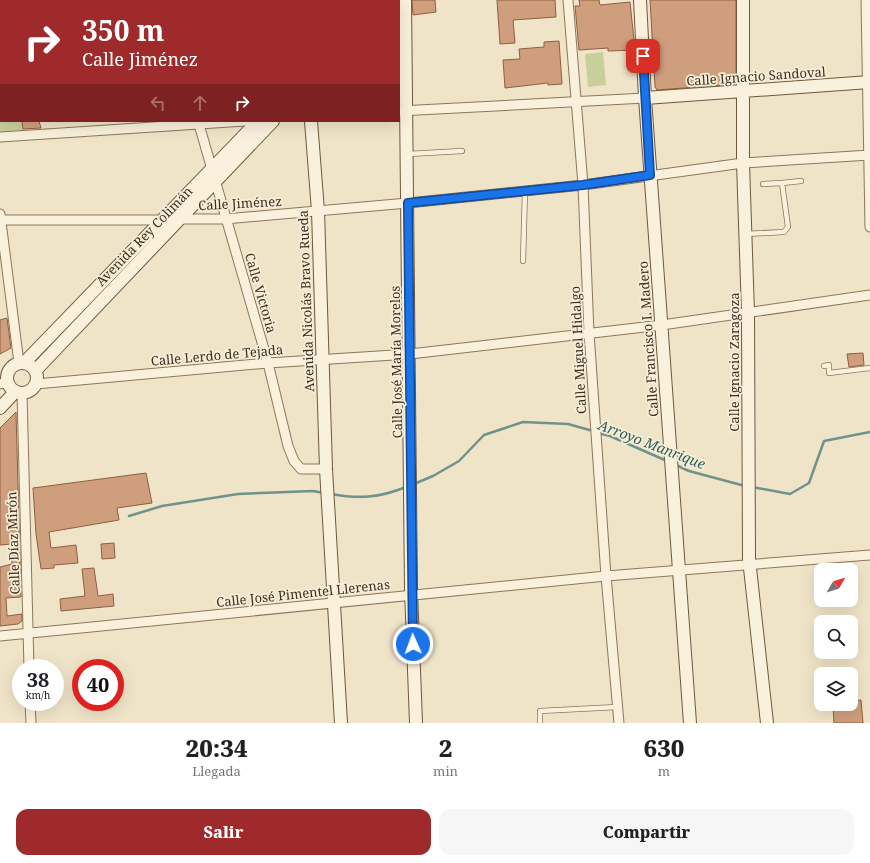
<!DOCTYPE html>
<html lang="es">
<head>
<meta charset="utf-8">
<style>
	:root { --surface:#fff; --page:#f6f6f6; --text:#202124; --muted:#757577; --accent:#9e2a2b }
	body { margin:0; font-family:"Noto Serif",serif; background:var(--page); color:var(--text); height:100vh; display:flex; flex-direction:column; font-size:15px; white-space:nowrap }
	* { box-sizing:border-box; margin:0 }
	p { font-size:13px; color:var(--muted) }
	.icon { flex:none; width:22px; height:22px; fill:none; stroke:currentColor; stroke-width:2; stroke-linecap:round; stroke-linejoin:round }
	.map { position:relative; height:723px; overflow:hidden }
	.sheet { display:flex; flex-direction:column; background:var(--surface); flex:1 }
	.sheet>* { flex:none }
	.hud { position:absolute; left:0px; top:0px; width:400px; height:122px; box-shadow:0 4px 16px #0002; background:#9e2a2b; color:#fff; overflow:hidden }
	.needle { width:26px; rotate:52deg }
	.fabs { position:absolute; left:814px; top:563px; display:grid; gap:8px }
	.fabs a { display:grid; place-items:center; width:44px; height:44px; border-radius:8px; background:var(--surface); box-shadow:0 4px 16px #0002; font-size:20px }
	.speed { position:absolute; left:12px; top:659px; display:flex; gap:8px; font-size:20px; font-weight:700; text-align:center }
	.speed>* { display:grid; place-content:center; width:52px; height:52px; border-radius:50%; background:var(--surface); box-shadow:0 4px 16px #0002; line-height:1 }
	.speed small { font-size:10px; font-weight:400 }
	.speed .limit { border:6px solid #d22; background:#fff; color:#111 }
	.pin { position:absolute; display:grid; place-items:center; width:34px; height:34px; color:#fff; margin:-17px; border-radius:8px; box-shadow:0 2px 6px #0006 }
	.me { position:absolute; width:44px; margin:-22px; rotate:358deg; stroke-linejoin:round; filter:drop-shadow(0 0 3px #0008) }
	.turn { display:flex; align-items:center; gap:14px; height:84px; padding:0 16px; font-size:18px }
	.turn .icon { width:52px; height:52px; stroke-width:2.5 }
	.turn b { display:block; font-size:28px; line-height:34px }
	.lanes { display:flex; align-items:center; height:38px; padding:0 16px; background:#0003; justify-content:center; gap:20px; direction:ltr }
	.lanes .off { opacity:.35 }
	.eta { display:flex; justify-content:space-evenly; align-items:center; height:68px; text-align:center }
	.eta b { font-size:24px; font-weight:800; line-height:28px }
	.primary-button { display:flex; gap:8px; margin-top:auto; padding:8px 16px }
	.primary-button a { flex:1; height:46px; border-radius:12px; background:var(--accent); color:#fff; font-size:16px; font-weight:800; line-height:46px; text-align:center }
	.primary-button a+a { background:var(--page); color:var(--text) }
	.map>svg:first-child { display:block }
</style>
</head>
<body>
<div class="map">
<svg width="870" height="723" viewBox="0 0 870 723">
	<rect width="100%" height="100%" fill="#f0e4c8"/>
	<path fill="#c9cf9b" d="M 603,52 L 606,85 L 588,87 L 585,54 Z
		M 0,94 L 1,121 L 22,121 L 23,130 L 0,132 Z"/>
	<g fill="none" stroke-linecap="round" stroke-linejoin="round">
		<path stroke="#6f938a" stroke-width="2.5" d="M 598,433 L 610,436 L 667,461
			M 676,465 L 689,471 L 745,486
			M 414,484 L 433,476 L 459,461 L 484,435 L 523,422 L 568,424 L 593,431
			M 752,487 L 790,494 L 809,483 L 824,441 L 870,432
			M 331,494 C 359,499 379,498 406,487
			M 129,516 L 162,506 L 238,494 L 313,491 L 324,493"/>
	</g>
	<path fill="#cf9f7d" stroke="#8d5f41" d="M 412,0 L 435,0 L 436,12 L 413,15 Z
		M 497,0 L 555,0 L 556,17 L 513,20 L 515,43 L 500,44 Z
		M 579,0 L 599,0 L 600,5 L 630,2 L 635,50 L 608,51 L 608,48 L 579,50 L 575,6 L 580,6 Z
		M 650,0 L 736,0 L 736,84 L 657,90 L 655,87 Z
		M 559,41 L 562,84 L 548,85 L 548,83 L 505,88 L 503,60 L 520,59 L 519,49 L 544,47 L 544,42 Z
		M 22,121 L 39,121 L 41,128 L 23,129 Z
		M 7,318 L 11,348 L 0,354 L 0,320 Z
		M 863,353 L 864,365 L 849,367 L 847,354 Z
		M 16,412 L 21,597 L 6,598 L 7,616 L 22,614 L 22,621 L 18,624 L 0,626 L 0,567 L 12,564 L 11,544 L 0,545 L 0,428 Z
		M 146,473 L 152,503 L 117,508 L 119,520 L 49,532 L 51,548 L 76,545 L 78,563 L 54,565 L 54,568 L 41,569 L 36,534 L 33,488 Z
		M 114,543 L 115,558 L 102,559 L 101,544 Z
		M 94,568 L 98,596 L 113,594 L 114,606 L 61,611 L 60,599 L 85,596 L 82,569 Z
		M 861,700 L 863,723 L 834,723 L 833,704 L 851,704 L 851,701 Z"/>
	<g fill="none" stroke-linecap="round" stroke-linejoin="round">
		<defs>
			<path id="lane" d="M 408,154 L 462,151
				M 782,183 L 801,181
				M 745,234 L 784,232 L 788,227 L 782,183 L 763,184
				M 523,261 L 525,191
				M 824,366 L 829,365 L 829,373 L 870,368
				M 540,723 L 540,711 L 617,707"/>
			<path id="street" d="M 163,0 L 163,1
				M 568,0 L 583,185 L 589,333 L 606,576 L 619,723
				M 866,0 L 870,227
				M 86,1 L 98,0
				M 0,8 L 1,8
				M 399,111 L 645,98
				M 198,121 L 268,363 L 288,446 L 294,461 L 301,469 L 326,469
				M 0,137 L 245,121
				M 0,214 L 19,363
				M 177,219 L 225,219 L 408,203 L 583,185 L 743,163 L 870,155
				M 0,220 L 165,220
				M 0,384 L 8,382
				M 36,384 L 268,363 L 410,354 L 662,325 L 870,295
				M 22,393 L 29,668
				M 0,636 L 606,576 L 870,555
				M 30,702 L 31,723"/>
			<path id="secondary" d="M 302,0 L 303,1
				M 405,0 L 411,590 L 416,723
				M 640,0 L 645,98 L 690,723
				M 743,0 L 743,163 L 748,313 L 749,559 L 767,723
				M 374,1 L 375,0
				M 387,1 L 388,0
				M 645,98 L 870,82
				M 311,121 L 318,211 L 326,469 L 341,723
				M 24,363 L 258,121
				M7 378a15 15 0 1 1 30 0a15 15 0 1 1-30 0Z
				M 35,371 L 273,121
				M 0,408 L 15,392"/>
		</defs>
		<use href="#lane" stroke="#8d765c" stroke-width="6"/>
		<use href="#street" stroke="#8d765c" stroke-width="11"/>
		<use href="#secondary" stroke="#6f573f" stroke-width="14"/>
		<use href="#lane" stroke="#faf1dc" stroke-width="4.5"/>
		<use href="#street" stroke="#faf1dc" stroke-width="9"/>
		<use href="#secondary" stroke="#faf1dc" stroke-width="12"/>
	</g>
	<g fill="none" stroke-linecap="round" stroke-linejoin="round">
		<defs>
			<path id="route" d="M 413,644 L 408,203 L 583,185 L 650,175 L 643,56"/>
		</defs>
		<use href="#route" stroke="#114b97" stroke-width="10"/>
		<use href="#route" stroke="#1a73e8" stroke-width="7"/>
	</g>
	<g text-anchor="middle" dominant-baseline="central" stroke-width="3.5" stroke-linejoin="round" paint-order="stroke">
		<g font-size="13" fill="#3d2e20" stroke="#f7eed8">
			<text transform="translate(756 76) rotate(-4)">Calle Ignacio Sandoval</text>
			<text transform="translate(240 203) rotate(-3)">Calle Jiménez</text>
			<text transform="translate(144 236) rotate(-46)">Avenida Rey Colimán</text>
			<text transform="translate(261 293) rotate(74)">Calle Victoria</text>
			<text transform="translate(306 301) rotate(-92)">Avenida Nicolás Bravo Rueda</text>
			<text transform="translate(648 339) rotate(-94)">Calle Francisco I. Madero</text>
			<text transform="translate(578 350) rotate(-93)">Calle Miguel Hidalgo</text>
			<text transform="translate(217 355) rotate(-5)">Calle Lerdo de Tejada</text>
			<text transform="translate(396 362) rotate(-91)">Calle José María Morelos</text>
			<text transform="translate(734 362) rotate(-90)">Calle Ignacio Zaragoza</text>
			<text transform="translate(13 543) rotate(-92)">Calle Díaz Mirón</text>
			<text transform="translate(303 593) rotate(-6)">Calle José Pimentel Llerenas</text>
		</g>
		<g font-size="14" font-style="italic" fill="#2f5d5a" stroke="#f7eed8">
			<text transform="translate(652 444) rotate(21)">Arroyo Manrique</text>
		</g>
	</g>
</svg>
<div class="fabs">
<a><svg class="needle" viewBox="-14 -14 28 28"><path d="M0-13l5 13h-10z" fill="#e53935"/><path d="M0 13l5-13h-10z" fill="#757577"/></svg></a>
<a><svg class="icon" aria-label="search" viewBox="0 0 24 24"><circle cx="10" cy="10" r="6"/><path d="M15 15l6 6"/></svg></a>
<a><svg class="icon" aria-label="layers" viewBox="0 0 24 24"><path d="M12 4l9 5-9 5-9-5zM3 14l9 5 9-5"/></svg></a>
</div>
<div class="speed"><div>38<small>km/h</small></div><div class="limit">40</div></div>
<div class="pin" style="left:643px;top:56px;background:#d93025"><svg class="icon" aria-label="arrive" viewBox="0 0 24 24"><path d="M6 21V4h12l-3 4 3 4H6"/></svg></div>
<svg class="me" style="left:413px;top:644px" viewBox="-20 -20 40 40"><circle r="17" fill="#1a73e8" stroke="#fff" stroke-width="3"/><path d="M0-11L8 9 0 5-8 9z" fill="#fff"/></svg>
<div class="hud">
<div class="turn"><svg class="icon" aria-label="right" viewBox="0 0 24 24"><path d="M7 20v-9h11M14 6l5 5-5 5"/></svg><div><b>350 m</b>Calle Jiménez</div></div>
<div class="lanes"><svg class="icon off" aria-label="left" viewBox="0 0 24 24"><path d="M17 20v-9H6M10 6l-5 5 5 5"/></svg><svg class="icon off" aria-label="ahead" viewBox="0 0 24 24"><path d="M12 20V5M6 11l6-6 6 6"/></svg><svg class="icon" aria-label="right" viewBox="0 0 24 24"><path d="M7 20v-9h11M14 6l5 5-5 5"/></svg></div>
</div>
</div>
<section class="sheet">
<div class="eta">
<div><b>20:34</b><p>Llegada</p></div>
<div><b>2</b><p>min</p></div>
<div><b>630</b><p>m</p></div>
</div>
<div class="primary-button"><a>Salir</a><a>Compartir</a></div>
</section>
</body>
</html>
